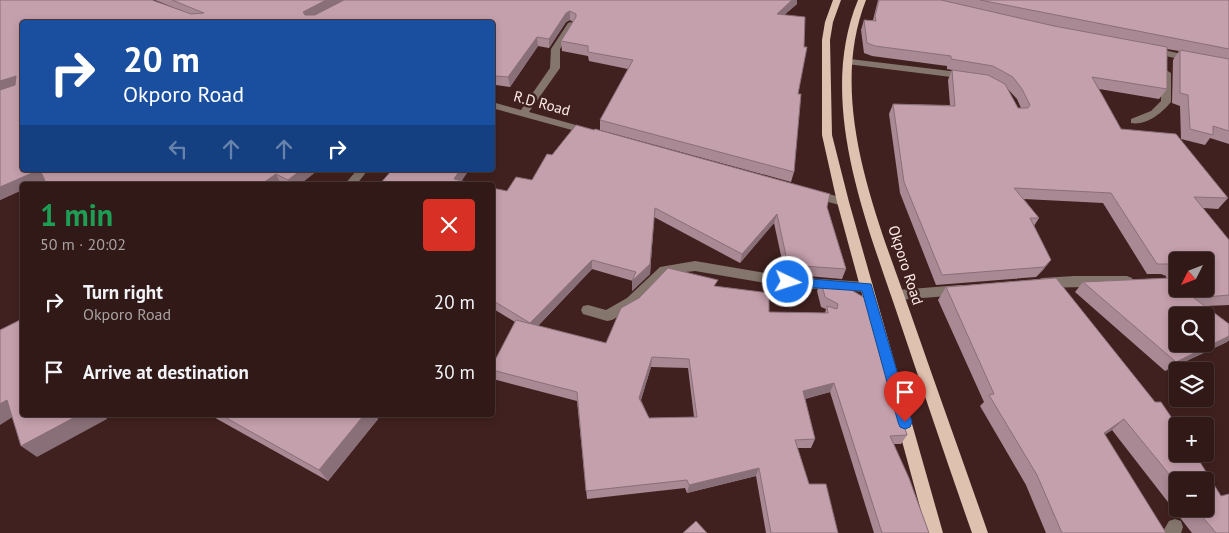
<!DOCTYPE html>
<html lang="en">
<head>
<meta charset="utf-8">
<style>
	:root { --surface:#301917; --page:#382220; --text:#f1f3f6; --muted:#a8a0a1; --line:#4b3836 }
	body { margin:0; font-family:"PT Sans",sans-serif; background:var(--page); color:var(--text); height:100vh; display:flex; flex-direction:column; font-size:19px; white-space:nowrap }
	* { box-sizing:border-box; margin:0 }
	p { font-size:16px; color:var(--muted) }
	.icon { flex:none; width:28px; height:28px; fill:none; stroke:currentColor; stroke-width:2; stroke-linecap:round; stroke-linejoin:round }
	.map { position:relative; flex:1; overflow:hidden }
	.drawer { position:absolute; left:20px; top:182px; width:475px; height:235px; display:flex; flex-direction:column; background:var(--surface); border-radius:5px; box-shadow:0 2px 8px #0003,0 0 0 1px var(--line) }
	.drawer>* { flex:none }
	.banner { position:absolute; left:20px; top:20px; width:475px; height:152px; border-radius:5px; box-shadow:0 2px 8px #0003,0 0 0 1px var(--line); background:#1a4fa0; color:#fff; overflow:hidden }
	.needle { width:32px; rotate:228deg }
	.fabs { position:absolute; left:1169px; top:252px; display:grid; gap:10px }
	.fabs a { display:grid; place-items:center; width:45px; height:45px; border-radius:5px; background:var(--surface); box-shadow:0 2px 8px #0003,0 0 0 1px var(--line); font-size:25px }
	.pin { position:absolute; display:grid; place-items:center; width:42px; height:42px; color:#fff; margin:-51px -21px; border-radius:50% 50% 50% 0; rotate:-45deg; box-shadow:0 0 5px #0007 }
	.pin .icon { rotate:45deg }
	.me { position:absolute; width:55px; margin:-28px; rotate:94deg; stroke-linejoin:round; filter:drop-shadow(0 0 4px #0008) }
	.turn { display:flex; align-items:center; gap:18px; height:105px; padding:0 20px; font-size:22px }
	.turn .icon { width:65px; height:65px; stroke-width:2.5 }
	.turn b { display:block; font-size:35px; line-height:42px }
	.lanes { display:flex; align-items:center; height:48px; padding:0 20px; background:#0003; justify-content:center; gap:25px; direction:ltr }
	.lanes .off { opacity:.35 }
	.round { display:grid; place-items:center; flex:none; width:52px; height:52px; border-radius:5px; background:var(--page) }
	.overview { display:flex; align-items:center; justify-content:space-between; height:85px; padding:0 20px }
	h1 { font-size:30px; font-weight:700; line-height:38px; color:#1e9e55 }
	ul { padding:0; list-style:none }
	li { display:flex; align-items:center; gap:15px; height:70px; padding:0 20px }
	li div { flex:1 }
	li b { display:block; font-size:19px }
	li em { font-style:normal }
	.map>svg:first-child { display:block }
</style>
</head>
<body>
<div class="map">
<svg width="1229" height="533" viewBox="0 0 1229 533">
	<rect width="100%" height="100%" fill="#40211f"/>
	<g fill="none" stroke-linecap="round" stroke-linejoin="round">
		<path fill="#84766d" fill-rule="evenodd" d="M 571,22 L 575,25 L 560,49 L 560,68 L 529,112 L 594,130 L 595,132 L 594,134 L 590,135 L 492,108 L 492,102 L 521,110 L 550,68 L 551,49 L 568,23 Z
			M 1151,47 L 1195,57 L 1197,59 L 1192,62 L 1148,52 L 1146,50 Z
			M 850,59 L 967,73 L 972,76 L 967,79 L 847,64 L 845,62 Z
			M 1166,70 L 1171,73 L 1171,102 C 1162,113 1146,126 1131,123 L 1131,119 L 1151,111 L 1161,101 L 1161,73 Z
			M 357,170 L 368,170 L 356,185 L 344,185 Z
			M 814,190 L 847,199 L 849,202 L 843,206 L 810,197 L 808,194 L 810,191 Z
			M 695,261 L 789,277 L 867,282 L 872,283 L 873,287 L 872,291 L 867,292 L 789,287 L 695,271 L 668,274 L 637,306 L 612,320 L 607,321 L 583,314 L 581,310 L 583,306 L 588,305 L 606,310 L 627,298 L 660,267 Z
			M 1074,276 L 1127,276 L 1132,278 L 1133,281 L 1132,284 L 1127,286 L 1042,288 L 1037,286 L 1036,283 L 1037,280 L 1042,278 Z
			M 960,285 L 965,286 L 966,290 L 965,294 L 960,295 L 898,300 L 893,299 L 892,295 L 893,291 L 898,290 Z
			M 1175,519 L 1181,521 L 1183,527 L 1181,533 L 1162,533 L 1169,521 Z"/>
		<path fill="#dec1af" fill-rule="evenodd" d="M 833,0 L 841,0 L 833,22 L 830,40 L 832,135 L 849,202 L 943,533 L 927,533 L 837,202 L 822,135 L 822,40 L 825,22 Z
			M 858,0 L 866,0 C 825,104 881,227 915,326 C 939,395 964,464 988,533 L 972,533 C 948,465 925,396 902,328 C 869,228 815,104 858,0 Z"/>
	</g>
	<path fill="#a98994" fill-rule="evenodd" d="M 0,0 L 182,11 L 155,0 L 797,0 L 797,4 L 784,15 L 798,94 L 794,172 L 791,182 L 600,130 L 600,120 L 628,69 L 589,61 L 588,56 L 562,51 L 561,41 L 573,22 L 570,20 L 566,22 L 549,48 L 538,46 L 510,87 L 496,85 L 492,90 L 492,22 L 22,22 L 22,170 L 318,170 L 299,185 L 284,185 L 281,184 L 45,181 L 22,185 L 22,190 L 0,200 Z
		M 878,0 L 1229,0 L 1229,144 L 1210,138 L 1205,145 L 1181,139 L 1180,106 L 1172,103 L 1173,60 L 1179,51 L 1167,49 L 1167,89 L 1159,99 L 1099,89 L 1121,129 L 1228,198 L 1218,209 L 1203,208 L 1229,240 L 1229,305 L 1206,306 L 1229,324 L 1229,340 L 1227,342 L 1165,371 L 1075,292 L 1083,282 L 1166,278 L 1166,276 L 1161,274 L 1147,274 L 1103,203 L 1024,199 L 1039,218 L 1034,226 L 1051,260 L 1043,270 L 1036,277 L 936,285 L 900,193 L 889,114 L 893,104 L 950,105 L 948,80 L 952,70 L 947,69 L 947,66 L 872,56 L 864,53 L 861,30 L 864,20 L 873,20 ZM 1006,87 L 1017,99 L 1021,108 L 1018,108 Z
		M 532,180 L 827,207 L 846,269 L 842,279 L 785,274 L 774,223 L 740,263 L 654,217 L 650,274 L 632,291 L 633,281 L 592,269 L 538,326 L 606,343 L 717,286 L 769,312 L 825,313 L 826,309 L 821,307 L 817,291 L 821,281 L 853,291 L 892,392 L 907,435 L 901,444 L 894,444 L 929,533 L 874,533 L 830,392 L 805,399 L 815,439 L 811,448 L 797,448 L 809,484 L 838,533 L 766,533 L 756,476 L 687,493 L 685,488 L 587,499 L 577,401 L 493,379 L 492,376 L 492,366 L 515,322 L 492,308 L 492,188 L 507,191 ZM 651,367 L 688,368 L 694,417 L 649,418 L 641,400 Z
		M 1056,278 L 1229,533 L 1192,533 L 1112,430 L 1104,435 L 1166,533 L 1046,533 L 1026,485 L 980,406 L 984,402 L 938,300 L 946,287 ZM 1178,481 L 1205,509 L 1178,509 Z
		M 210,415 L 375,415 L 378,419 L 328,481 Z"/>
	<path fill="#896f78" d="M 326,0 L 346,0 L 306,22 L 303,12 Z
		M 792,0 L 797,0 L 797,4 L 775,23 L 777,14 Z
		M 570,11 L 570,20 L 566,22 L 549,48 L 549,39 L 566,13 Z
		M 537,37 L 538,46 L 510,87 L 508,77 Z
		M 16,76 L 22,85 L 0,93 L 0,81 Z
		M 495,76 L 496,85 L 492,90 L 492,78 Z
		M 495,119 L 496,128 L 492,134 L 492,122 Z
		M 39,170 L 40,170 L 48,179 L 35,185 L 22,185 L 22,190 L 0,200 L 0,187 Z
		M 301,170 L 318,170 L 299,185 L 291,185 L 288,180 Z
		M 460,170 L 469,170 L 459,185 L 454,179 Z
		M 276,174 L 281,184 L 279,185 L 260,185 Z
		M 655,208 L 650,274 L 632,291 L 632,281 L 650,264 Z
		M 777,214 L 774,223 L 740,263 L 742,254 Z
		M 592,260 L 592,269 L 532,332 L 530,323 Z
		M 1051,260 L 1043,270 L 1036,277 L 1044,267 Z
		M 1229,336 L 1229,340 L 1227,342 L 1165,371 L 1176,362 Z
		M 652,357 L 651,367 L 639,406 L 639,398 Z
		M 834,383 L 830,392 L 800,400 L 803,391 Z
		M 7,400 L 22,411 L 0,425 L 0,404 Z
		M 79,415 L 105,415 L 107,419 L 37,457 L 21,446 Z
		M 364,415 L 375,415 L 378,419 L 328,481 L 319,470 Z
		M 1124,419 L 1112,430 L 1091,444 L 1104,433 Z
		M 759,468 L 756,476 L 687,493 L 689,485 Z"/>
	<path fill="#c49fac" stroke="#896f78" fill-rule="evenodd" d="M 0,0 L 152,0 L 191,14 L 204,13 L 172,0 L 326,0 L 303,12 L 305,15 L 315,15 L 344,0 L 792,0 L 777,14 L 805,17 L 804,47 L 807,47 L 798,94 L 801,94 L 794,172 L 600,120 L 633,60 L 588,52 L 588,46 L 561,41 L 576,17 L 576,14 L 570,11 L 566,13 L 549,39 L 537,37 L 508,77 L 495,76 L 492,78 L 492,22 L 22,22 L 22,170 L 39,170 L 0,187 L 0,90 L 15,85 L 16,76 L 0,81 Z
		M 879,0 L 941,0 L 1054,26 L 1167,47 L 1167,89 L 1092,77 L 1121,129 L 1176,134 L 1228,198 L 1194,197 L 1229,240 L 1229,295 L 1194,298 L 1229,324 L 1229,336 L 1176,362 L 1083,282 L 1170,278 L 1176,276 L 1178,272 L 1178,289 L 1205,289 L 1205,261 L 1178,261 L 1178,271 L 1175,266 L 1170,264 L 1157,264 L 1111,193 L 1014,188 L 1039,218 L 1030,218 L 1051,260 L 1044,267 L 942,275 L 904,182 L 893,104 L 955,106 L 952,70 L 988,75 L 1005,84 L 1018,108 L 1028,108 L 1030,105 L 1022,89 L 1013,77 L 993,66 L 951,59 L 951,56 L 875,46 L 867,43 L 864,20 L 876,21 L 875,16 ZM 1178,316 L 1205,316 L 1205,344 L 1178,344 Z
		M 980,0 L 1229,0 L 1229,49 Z
		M 1180,50 L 1229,59 L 1229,131 L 1213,126 L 1213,135 L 1190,129 L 1188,95 L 1180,93 Z
		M 576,125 L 594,130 L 595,129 L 830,194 L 827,207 L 846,269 L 788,265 L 777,214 L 742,254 L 655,208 L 650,264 L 632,281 L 636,272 L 592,260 L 530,323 L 492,300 L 492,188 L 507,191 L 516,177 L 532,180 L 547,154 L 552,155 Z
		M 40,170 L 301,170 L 288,180 L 276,174 L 260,185 L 47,185 Z
		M 392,170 L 460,170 L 454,179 L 479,185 L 379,185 Z
		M 668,268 L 718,280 L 714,286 L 769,293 L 769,312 L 828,313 L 827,306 L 837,309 L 838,304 L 825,297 L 821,281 L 850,283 L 853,291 L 865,298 L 892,392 L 894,391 L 907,435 L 890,436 L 909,478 L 929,533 L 882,533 L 834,383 L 803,391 L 815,439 L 795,440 L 809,484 L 826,484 L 838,533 L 771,533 L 759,468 L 689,485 L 687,480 L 586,491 L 577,392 L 492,370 L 492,366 L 516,320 L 606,343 L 621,308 L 639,298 ZM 652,357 L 689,359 L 697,417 L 649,418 L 639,398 Z
		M 1056,278 L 1155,402 L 1161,402 L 1178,427 L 1178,454 L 1195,454 L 1221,496 L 1229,494 L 1229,533 L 1216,533 L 1196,509 L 1205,509 L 1205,481 L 1178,481 L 1178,485 L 1124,419 L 1104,433 L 1166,533 L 1062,533 L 1037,475 L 989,395 L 994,394 L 946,287 Z
		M 22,319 L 22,415 L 79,415 L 21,446 L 7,400 L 0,404 L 0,330 Z
		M 221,415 L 364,415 L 319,470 Z
		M 696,521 L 707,533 L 683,533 Z"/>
	<path fill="#1a73e8" stroke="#114b97" d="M 788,277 L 871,284 L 912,422 L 910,427 L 905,429 L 900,427 L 898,422 L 862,291 L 788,286 L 783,282 Z"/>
	<g text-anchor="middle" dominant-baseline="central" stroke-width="5" stroke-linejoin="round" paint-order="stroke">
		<g font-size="15" fill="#fdebea" stroke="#40211f">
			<text transform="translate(542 103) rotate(15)">R.D Road</text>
			<text transform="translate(906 265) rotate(72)">Okporo Road</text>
		</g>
	</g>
</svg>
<div class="fabs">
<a><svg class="needle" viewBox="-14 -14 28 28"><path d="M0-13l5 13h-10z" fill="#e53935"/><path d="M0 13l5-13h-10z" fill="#a8a0a1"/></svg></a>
<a><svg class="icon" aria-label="search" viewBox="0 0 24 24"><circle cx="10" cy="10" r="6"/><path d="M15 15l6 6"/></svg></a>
<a><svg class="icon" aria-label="layers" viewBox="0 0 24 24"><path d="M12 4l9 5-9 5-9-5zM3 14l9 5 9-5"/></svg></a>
<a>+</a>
<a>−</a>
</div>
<div class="pin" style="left:905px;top:422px;background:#d93025"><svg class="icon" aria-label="arrive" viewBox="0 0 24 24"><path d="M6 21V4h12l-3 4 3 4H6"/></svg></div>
<svg class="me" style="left:788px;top:282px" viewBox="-20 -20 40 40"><circle r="17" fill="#1a73e8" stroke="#fff" stroke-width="3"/><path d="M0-11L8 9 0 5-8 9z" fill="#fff"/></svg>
<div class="banner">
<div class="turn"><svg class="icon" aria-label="right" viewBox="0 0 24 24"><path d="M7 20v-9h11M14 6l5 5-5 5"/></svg><div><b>20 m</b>Okporo Road</div></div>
<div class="lanes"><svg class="icon off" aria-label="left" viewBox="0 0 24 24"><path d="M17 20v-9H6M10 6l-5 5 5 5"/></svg><svg class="icon off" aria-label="ahead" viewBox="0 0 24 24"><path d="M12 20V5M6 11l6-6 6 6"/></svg><svg class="icon off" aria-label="ahead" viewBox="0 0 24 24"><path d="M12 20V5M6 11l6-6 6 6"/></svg><svg class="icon" aria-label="right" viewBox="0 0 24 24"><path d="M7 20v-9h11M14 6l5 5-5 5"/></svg></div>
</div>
<section class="drawer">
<div class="overview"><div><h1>1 min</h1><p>50 m · 20:02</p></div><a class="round" style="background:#d93025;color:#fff"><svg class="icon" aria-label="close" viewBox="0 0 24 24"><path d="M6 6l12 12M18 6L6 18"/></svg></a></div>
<ul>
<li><svg class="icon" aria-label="right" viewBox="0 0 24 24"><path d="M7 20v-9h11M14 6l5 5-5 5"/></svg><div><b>Turn right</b><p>Okporo Road</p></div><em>20 m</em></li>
<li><svg class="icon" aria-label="arrive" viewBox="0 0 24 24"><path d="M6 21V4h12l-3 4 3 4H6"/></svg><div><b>Arrive at destination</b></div><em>30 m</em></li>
</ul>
</section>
</div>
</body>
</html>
